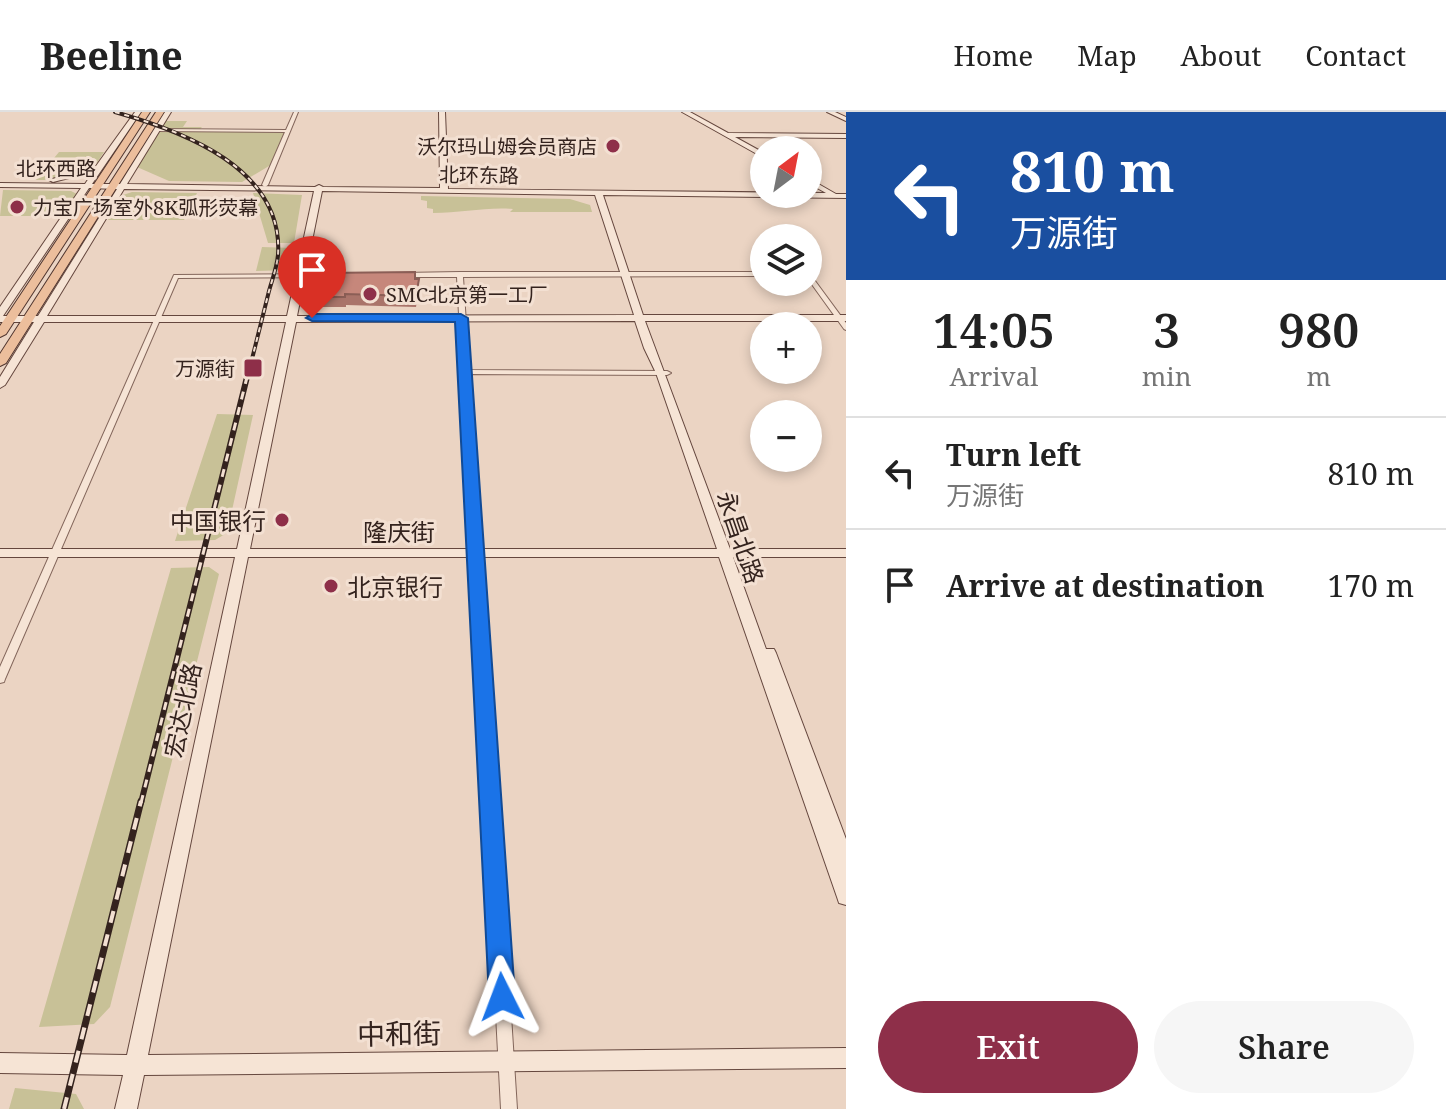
<!DOCTYPE html>
<html lang="en">
<head>
<meta charset="utf-8">
<style>
	:root { --surface:#fff; --page:#f6f6f6; --text:#222; --muted:#767676; --line:#e0e0e0; --accent:#8e2f49 }
	body { margin:0; font-family:"Noto Serif","Noto Sans SC",serif; background:var(--page); color:var(--text); height:100vh; display:flex; flex-direction:column; font-size:30px; white-space:nowrap }
	* { box-sizing:border-box; margin:0 }
	p { font-size:26px; color:var(--muted) }
	.icon { flex:none; width:44px; height:44px; fill:none; stroke:currentColor; stroke-width:2; stroke-linecap:round; stroke-linejoin:round }
	.map { position:relative; flex:1; overflow:hidden }
	.drawer { display:flex; flex-direction:column; background:var(--surface); width:600px }
	.drawer>* { flex:none }
	.banner { background:#1a4fa0; color:#fff; overflow:hidden }
	.needle { width:52px; rotate:32deg }
	.controls { position:absolute; left:750px; top:24px; display:grid; gap:16px }
	.controls a { display:grid; place-items:center; width:72px; height:72px; border-radius:50%; background:var(--surface); box-shadow:0 4px 12px #0003; font-size:40px }
	.pin { position:absolute; display:grid; place-items:center; width:68px; height:68px; color:#fff; margin:-82px -34px; border-radius:50% 50% 50% 0; rotate:-45deg; box-shadow:0 0 8px #0007 }
	.pin .icon { rotate:45deg }
	.me { position:absolute; width:88px; margin:-44px; rotate:357deg; stroke-linejoin:round; filter:drop-shadow(0 0 6px #0008) }
	.turn { display:flex; align-items:center; gap:28px; height:168px; padding:0 32px; font-size:36px }
	.turn .icon { width:104px; height:104px; stroke-width:2.5 }
	.turn b { display:block; font-size:56px; line-height:68px }
	.eta { display:flex; justify-content:space-evenly; align-items:center; height:136px; text-align:center }
	.eta b { font-size:48px; font-weight:600; line-height:56px }
	.action { display:flex; gap:16px; margin-top:auto; padding:16px 32px }
	.action a { flex:1; height:92px; border-radius:48px; background:var(--accent); color:#fff; font-size:32px; font-weight:600; line-height:92px; text-align:center }
	.action a+a { background:var(--page); color:var(--text) }
	ul { padding:0; list-style:none }
	li { display:flex; align-items:center; gap:24px; height:112px; padding:0 32px; border-top:2px solid var(--line) }
	li div { flex:1 }
	li b { display:block; font-size:30px }
	li em { font-style:normal }
	header { display:flex; align-items:center; gap:48px; box-sizing:border-box; height:112px; padding:0 40px; background:var(--surface); border-bottom:2px solid var(--line) }
	header strong { font-size:38px }
	nav { display:flex; gap:44px; margin-inline-start:auto; font-size:28px }
	main { display:flex; flex:1; min-height:0 }
	.map>svg:first-child { display:block }
</style>
</head>
<body>
<header>
<strong>Beeline</strong>
<nav><a>Home</a><a>Map</a><a>About</a><a>Contact</a></nav>
</header>
<main>
<div class="map">
<svg width="846" height="997" viewBox="0 0 846 997">
	<rect width="100%" height="100%" fill="#ebd4c3"/>
	<path fill="#c8c197" d="M 165,9 L 187,9 L 183,15 L 202,15 L 199,18 L 284,21 L 274,51 L 242,70 L 169,69 L 137,55 Z
		M 59,40 L 104,40 L 95,54 L 50,68 L 36,68 Z
		M 3,78 L 71,79 L 77,82 L 62,104 L 0,104 Z
		M 132,80 L 197,81 L 184,108 L 108,108 L 123,83 Z
		M 253,81 L 302,83 L 294,131 L 268,131 Z
		M 421,84 L 570,87 L 590,93 L 592,100 L 510,100 L 513,97 C 486,95 461,101 433,101 L 433,97 L 427,96 L 427,89 L 421,88 Z
		M 262,135 L 293,136 L 289,158 L 256,159 Z
		M 217,302 L 253,303 L 227,421 L 215,428 L 175,429 Z
		M 209,455 L 219,462 L 110,895 L 94,912 L 39,915 L 171,456 Z
		M 15,976 L 76,982 L 84,997 L 9,997 Z"/>
	<g fill="none" stroke-linecap="round" stroke-linejoin="round">
		<defs>
			<path id="street" d="M 294,0 L 298,0 L 268,73 L 265,75 L 262,73 L 285,20 L 157,19 L 155,18 L 157,17 L 286,18 Z
				M 460,160 L 764,160 L 764,164 L 463,165 L 469,258 L 667,259 L 671,261 L 667,263 L 470,262 L 517,997 L 501,997 L 457,165 L 402,165 L 399,163 L 402,161 Z
				M 808,161 L 810,162 L 846,211 L 846,218 L 844,217 L 808,167 Z
				M 336,162 L 337,163 L 334,165 L 178,166 L 5,567 L 4,570 L 0,571 L 0,555 L 174,163 Z"/>
			<path id="secondary" d="M 135,0 L 141,0 L 92,72 L 120,72 L 165,0 L 171,0 L 127,72 L 315,75 L 319,73 L 323,75 L 440,76 L 439,0 L 445,0 L 448,77 C 575,78 701,80 826,81 L 808,71 L 808,66 L 836,82 L 846,82 L 846,86 L 603,83 L 643,203 L 846,203 L 846,209 L 645,209 L 730,437 L 846,437 L 846,445 L 733,445 L 766,537 L 774,537 L 776,541 L 846,727 L 846,793 L 839,791 L 837,785 L 719,445 L 248,445 L 148,943 L 846,936 L 846,956 L 144,963 L 137,997 L 115,997 L 123,963 L 0,961 L 0,941 L 127,943 L 235,445 L 0,445 L 0,437 L 237,437 L 286,210 L 44,210 L 5,273 L 0,276 L 0,265 L 34,210 L 0,210 L 0,195 L 81,76 L 0,75 L 0,71 L 85,72 L 93,60 L 53,70 L 49,68 L 96,54 ZM 89,76 L 117,77 L 38,204 L 3,204 ZM 124,77 L 314,79 L 287,204 L 47,204 ZM 322,79 L 595,83 L 634,203 L 297,204 ZM 635,209 L 644,236 L 656,261 L 717,437 L 250,437 L 296,210 Z
				M 682,0 L 690,0 L 728,21 L 846,22 L 846,26 L 735,25 L 764,41 L 764,46 Z
				M 827,0 L 835,0 L 846,5 L 846,9 Z"/>
			<path id="primary" d="M 142,0 L 150,0 L 6,222 L 0,225 L 0,214 Z
				M 156,0 L 164,0 L 6,251 L 0,254 L 0,242 Z"/>
		</defs>
		<use href="#street" stroke="#83665b" stroke-width="2"/>
		<use href="#secondary" stroke="#65473e" stroke-width="2"/>
		<use href="#primary" stroke="#51362f" stroke-width="2"/>
		<use href="#street" fill="#f6e4d5" fill-rule="evenodd"/>
		<use href="#secondary" fill="#f6e4d5" fill-rule="evenodd"/>
		<use href="#primary" fill="#ecbe9c" fill-rule="evenodd"/>
		<defs>
			<path id="rail-far2" d="M 115,0 C 182,19 284,56 278,143 C 277,155 272,168 269,179 C 262,207 255,235 248,263"/>
			<path id="rail-far1" d="M 141,691 L 248,261"/>
			<path id="rail" d="M 64,997 L 141,689"/>
		</defs>
		<use href="#rail-far2" stroke="#34231e" stroke-width="4"/>
		<use href="#rail-far1" stroke="#34231e" stroke-width="6"/>
		<use href="#rail" stroke="#34231e" stroke-width="7"/>
		<use href="#rail-far2" stroke="#f3e0d2" stroke-width="2" stroke-dasharray="5" stroke-linecap="butt"/>
		<use href="#rail-far1" stroke="#f3e0d2" stroke-width="3" stroke-dasharray="8" stroke-linecap="butt"/>
		<use href="#rail" stroke="#f3e0d2" stroke-width="4" stroke-dasharray="12" stroke-linecap="butt"/>
	</g>
	<path fill="#aa746a" d="M 415,167 L 419,177 L 416,195 L 346,193 L 346,195 L 319,195 L 318,185 Z"/>
	<path fill="#c6877b" stroke="#8b5e56" stroke-width="2" d="M 415,160 L 415,167 L 419,167 L 416,184 L 345,182 L 345,185 L 318,185 L 322,161 Z"/>
	<path fill="#1a73e8" stroke="#114b97" stroke-width="2" d="M 461,202 L 468,206 L 515,885 L 512,893 L 502,897 L 493,893 L 489,885 L 455,210 L 312,209 L 306,206 L 312,202 Z"/>
	<g fill="#8e2f49" stroke="#f3e0d2" stroke-width="3">
		<circle cx="613" cy="34" r="8"/>
		<circle cx="17" cy="95" r="8"/>
		<circle cx="370" cy="182" r="8"/>
		<rect x="243" y="246" width="20" height="20" rx="4"/>
		<circle cx="282" cy="408" r="8"/>
		<circle cx="331" cy="474" r="8"/>
	</g>
	<g text-anchor="middle" dominant-baseline="central" stroke-width="6" stroke-linejoin="round" paint-order="stroke">
		<g font-size="20" fill="#34231e" stroke="#f3e0d2" text-anchor="end">
			<text x="597" y="34">沃尔玛山姆会员商店</text>
			<text x="33" y="95" text-anchor="start">力宝广场室外8K弧形荧幕</text>
			<text x="386" y="182" text-anchor="start">SMC北京第一工厂</text>
			<text x="235" y="256">万源街</text>
		</g>
		<g font-size="20" fill="#34231e" stroke="#f3e0d2">
			<text x="56" y="56">北环西路</text>
			<text transform="translate(479 63) rotate(1)">北环东路</text>
		</g>
		<g font-size="24" fill="#34231e" stroke="#f3e0d2" text-anchor="end">
			<text x="266" y="408">中国银行</text>
			<text x="347" y="474" text-anchor="start">北京银行</text>
		</g>
		<g font-size="24" fill="#34231e" stroke="#f3e0d2">
			<text x="399" y="419">隆庆街</text>
			<text transform="translate(741 425) rotate(71)">永昌北路</text>
			<text transform="translate(182 598) rotate(-78)">宏达北路</text>
		</g>
		<g font-size="28" fill="#34231e" stroke="#f3e0d2">
			<text transform="translate(399 921) rotate(-1)">中和街</text>
		</g>
	</g>
</svg>
<div class="controls">
<a><svg class="needle" viewBox="-14 -14 28 28"><path d="M0-13l5 13h-10z" fill="#e53935"/><path d="M0 13l5-13h-10z" fill="#767676"/></svg></a>
<a><svg class="icon" aria-label="layers" viewBox="0 0 24 24"><path d="M12 4l9 5-9 5-9-5zM3 14l9 5 9-5"/></svg></a>
<a>+</a>
<a>−</a>
</div>
<div class="pin" style="left:312px;top:206px;background:#d93025"><svg class="icon" aria-label="arrive" viewBox="0 0 24 24"><path d="M6 21V4h12l-3 4 3 4H6"/></svg></div>
<svg class="me" style="left:502px;top:885px" viewBox="-20 -20 40 40"><path d="M0-17L14 15 0 8-14 15z" fill="#1a73e8" stroke="#fff" stroke-width="4"/></svg>
</div>
<section class="drawer">
<div class="banner">
<div class="turn"><svg class="icon" aria-label="left" viewBox="0 0 24 24"><path d="M17 20v-9H6M10 6l-5 5 5 5"/></svg><div><b>810 m</b>万源街</div></div>
</div>
<div class="eta">
<div><b>14:05</b><p>Arrival</p></div>
<div><b>3</b><p>min</p></div>
<div><b>980</b><p>m</p></div>
</div>
<ul>
<li><svg class="icon" aria-label="left" viewBox="0 0 24 24"><path d="M17 20v-9H6M10 6l-5 5 5 5"/></svg><div><b>Turn left</b><p>万源街</p></div><em>810 m</em></li>
<li><svg class="icon" aria-label="arrive" viewBox="0 0 24 24"><path d="M6 21V4h12l-3 4 3 4H6"/></svg><div><b>Arrive at destination</b></div><em>170 m</em></li>
</ul>
<div class="action"><a>Exit</a><a>Share</a></div>
</section>
</main>
</body>
</html>
